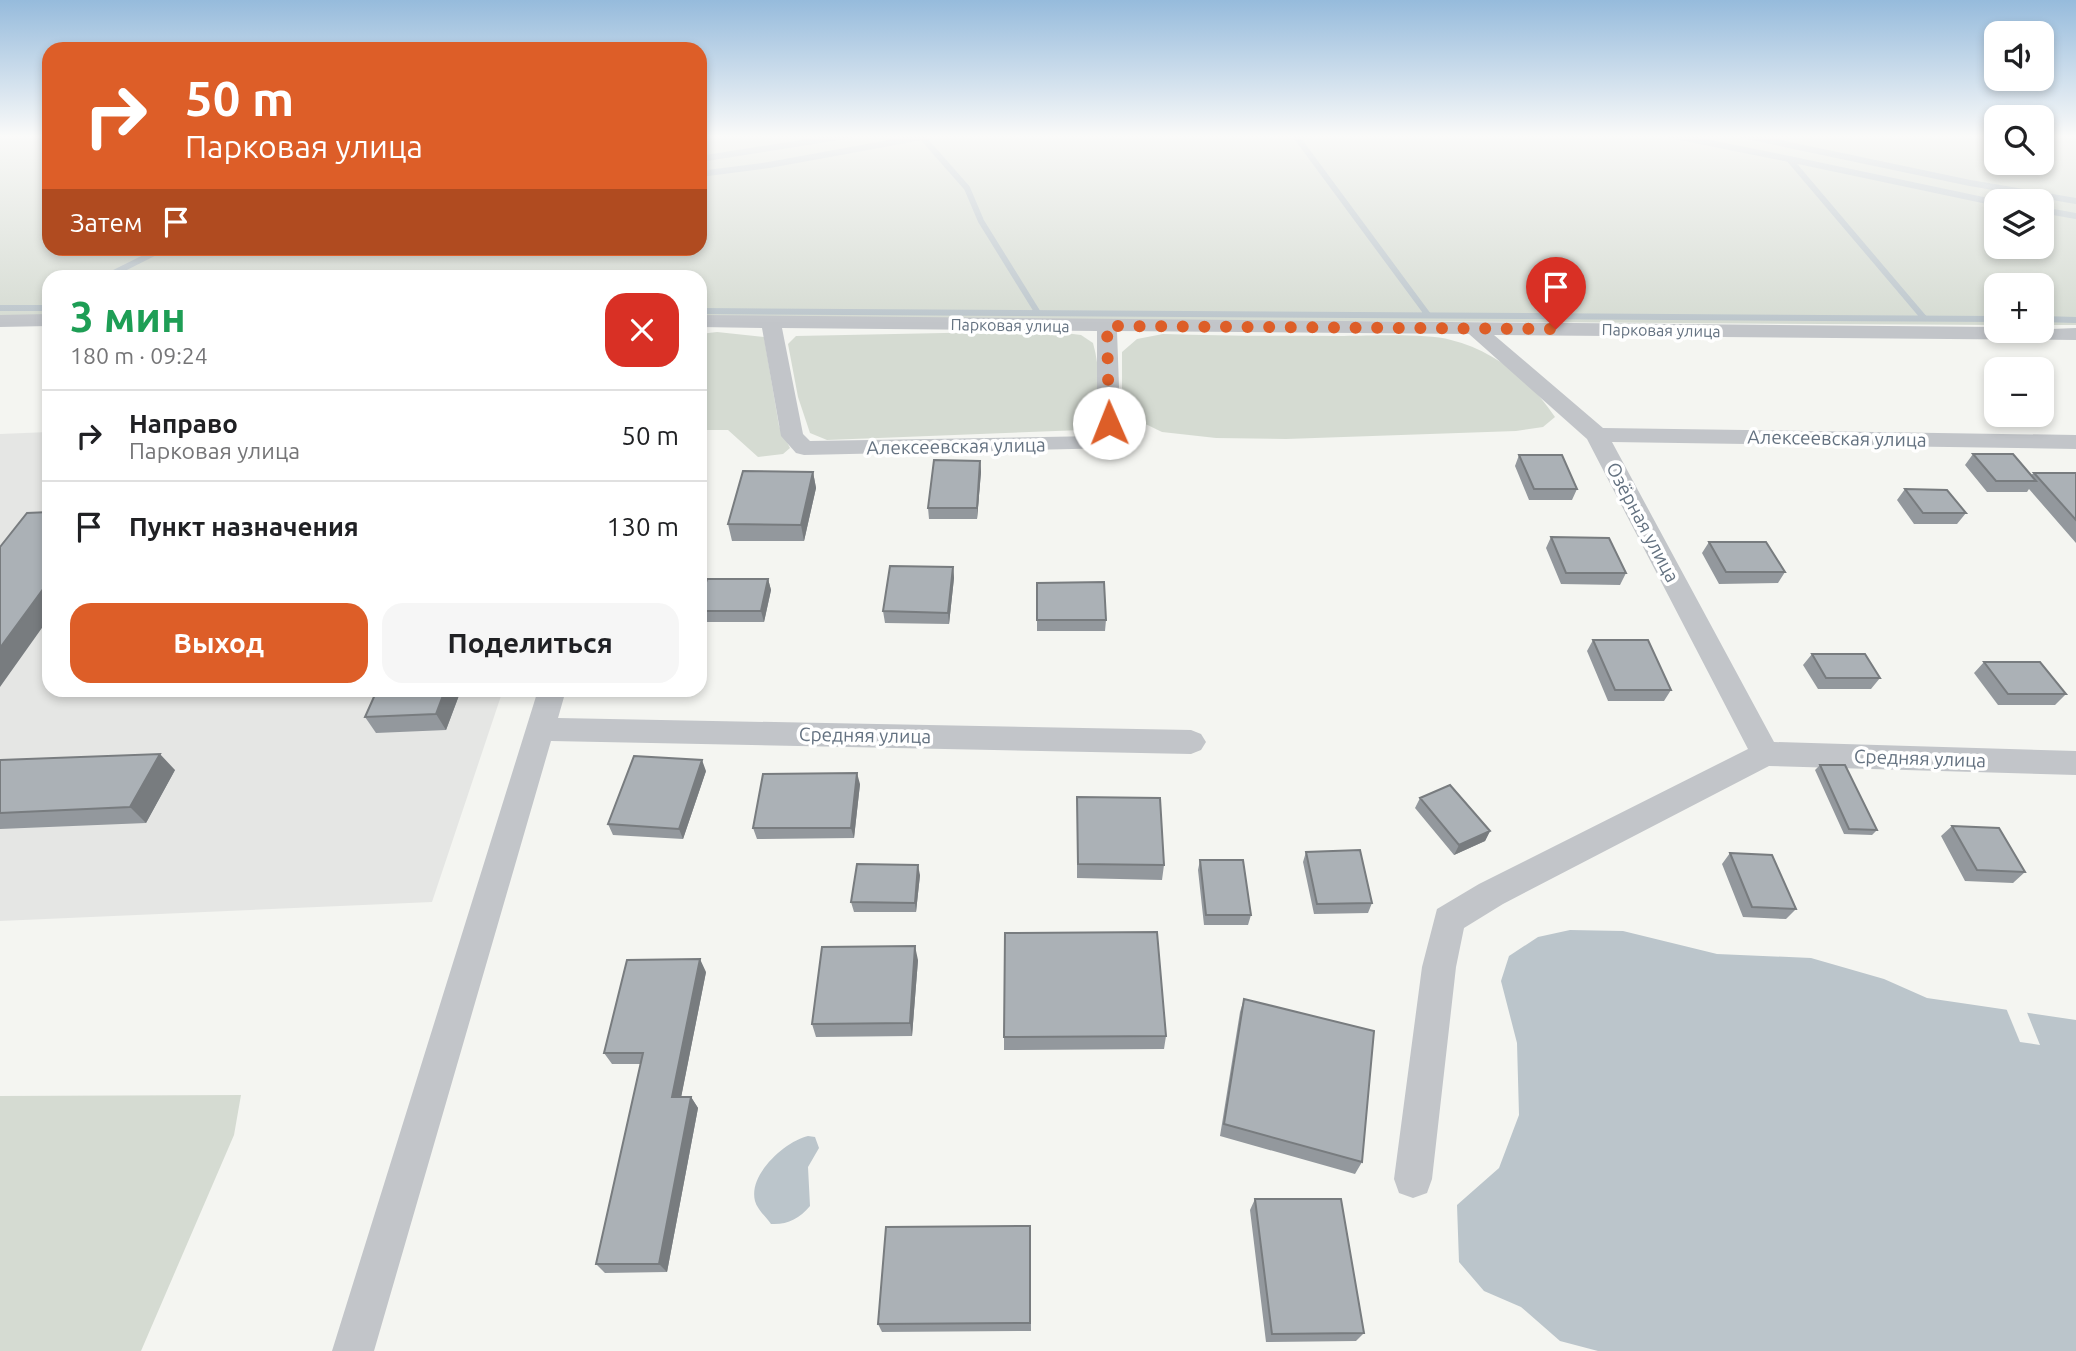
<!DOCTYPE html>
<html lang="ru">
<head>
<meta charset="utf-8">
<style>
	:root { --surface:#fff; --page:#f6f6f6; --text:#202124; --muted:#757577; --line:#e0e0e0; --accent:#dd5e28 }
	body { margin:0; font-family:Ubuntu,sans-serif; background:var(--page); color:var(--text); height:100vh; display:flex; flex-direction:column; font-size:26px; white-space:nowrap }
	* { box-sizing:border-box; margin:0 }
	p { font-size:23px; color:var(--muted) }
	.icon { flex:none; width:38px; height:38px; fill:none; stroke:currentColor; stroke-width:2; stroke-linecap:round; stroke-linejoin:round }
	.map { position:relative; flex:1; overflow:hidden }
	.details { position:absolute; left:42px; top:270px; width:665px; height:427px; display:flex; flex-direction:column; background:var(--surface); border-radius:21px; box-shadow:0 4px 10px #0003 }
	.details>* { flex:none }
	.banner { position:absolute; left:42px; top:42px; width:665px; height:214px; border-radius:21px; box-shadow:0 4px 10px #0003; background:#dd5e28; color:#fff; overflow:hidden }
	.controls { position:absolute; left:1984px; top:21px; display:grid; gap:14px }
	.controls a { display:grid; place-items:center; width:70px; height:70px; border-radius:14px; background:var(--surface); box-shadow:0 4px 10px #0003; font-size:35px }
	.pin { position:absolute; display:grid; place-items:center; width:60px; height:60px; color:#fff; margin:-72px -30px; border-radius:50% 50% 50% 0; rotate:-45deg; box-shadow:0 0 7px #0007 }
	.pin .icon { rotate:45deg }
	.me { position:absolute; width:77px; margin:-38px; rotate:359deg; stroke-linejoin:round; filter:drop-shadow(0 0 5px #0008) }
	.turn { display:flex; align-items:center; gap:24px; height:147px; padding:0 28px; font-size:32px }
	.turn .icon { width:91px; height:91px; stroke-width:2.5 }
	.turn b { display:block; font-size:49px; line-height:60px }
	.then { display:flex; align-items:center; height:66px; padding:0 28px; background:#0003; gap:14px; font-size:26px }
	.round { display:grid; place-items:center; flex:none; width:74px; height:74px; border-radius:21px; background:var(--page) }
	.summary { display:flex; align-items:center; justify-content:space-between; height:119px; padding:0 28px }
	h1 { font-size:42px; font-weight:600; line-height:52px; color:#1e9e55 }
	.primary-button { display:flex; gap:14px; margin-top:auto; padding:14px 28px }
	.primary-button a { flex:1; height:80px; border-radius:21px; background:var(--accent); color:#fff; font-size:28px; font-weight:600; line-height:80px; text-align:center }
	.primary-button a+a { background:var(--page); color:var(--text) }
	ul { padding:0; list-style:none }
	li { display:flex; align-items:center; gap:21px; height:91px; padding:0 28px; border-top:2px solid var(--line) }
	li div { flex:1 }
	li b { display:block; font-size:26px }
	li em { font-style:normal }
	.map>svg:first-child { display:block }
</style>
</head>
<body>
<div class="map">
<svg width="2076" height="1351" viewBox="0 0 2076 1351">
	<rect width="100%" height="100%" fill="#f4f5f1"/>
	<path fill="#e5e6e4" d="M 49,432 L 49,690 L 503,690 L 432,902 L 0,921 L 0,434 Z"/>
	<path fill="#d5dbd2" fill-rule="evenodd" d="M 0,135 L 49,135 L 49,248 L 700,248 L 700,135 L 1997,135 L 1997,163 L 2042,163 L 2042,135 L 2076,135 L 2076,325 L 2042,325 L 2042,285 L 1997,285 L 1997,325 L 700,317 L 700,276 L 49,276 L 49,315 L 0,315 ZM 1997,201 L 2042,201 L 2042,247 L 1997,247 Z
		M 1049,331 L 1081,335 L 1093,343 C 1101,370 1098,396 1095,424 L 1082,430 L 827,440 L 810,433 L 798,397 L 788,344 L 796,336 Z
		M 717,332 L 764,337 L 779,426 L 790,448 L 783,454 L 758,457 L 728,430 L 700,430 L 700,334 Z
		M 1163,334 C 1223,336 1284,336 1344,336 C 1372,336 1425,333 1451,340 C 1495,351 1530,380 1555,417 L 1543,427 L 1516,431 L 1286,439 L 1216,438 L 1162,432 L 1129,416 L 1122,388 L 1122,352 L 1137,339 Z
		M 241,1095 L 234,1135 L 141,1351 L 0,1351 L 0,1096 Z"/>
	<path fill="#bbc5cb" d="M 1570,930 L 1623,931 L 1717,954 L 1811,958 L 1884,979 L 1927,998 L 2076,1020 L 2076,1351 L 1598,1351 L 1560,1341 L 1521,1307 L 1484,1291 L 1459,1262 L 1457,1205 L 1499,1168 L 1519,1115 L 1517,1043 L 1501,981 L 1509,956 L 1538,937 Z
		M 808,1136 L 815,1137 L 819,1148 L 808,1167 L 810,1206 C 799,1219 787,1225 771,1224 C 766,1217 757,1209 755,1201 C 748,1174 786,1141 808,1136 Z"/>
	<path fill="#f4f5f1" d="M 2006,1008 L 2026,1010 L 2040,1045 L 2020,1042 Z"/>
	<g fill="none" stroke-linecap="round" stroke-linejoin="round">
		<path stroke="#bbc5cb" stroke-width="6" d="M 1295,135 L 1428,315
			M 1670,135 L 1789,159
			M 1742,135 L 1970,183 L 2076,201
			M 700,159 L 852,135
			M 700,174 L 769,165 L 922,137 L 967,188 L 981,221 L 1038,313
			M 2042,210 L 2076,216
			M 108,276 L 164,248
			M 0,308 L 49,308
			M 700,311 L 1997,319
			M 1924,318 L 1789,159 L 1997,203
			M 2042,319 L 2076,320"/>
		<path fill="#c2c5c9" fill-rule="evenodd" d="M 49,314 L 49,326 L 0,327 L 0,315 Z
			M 700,315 L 1997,327 L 1997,331 L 2076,328 L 2076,340 L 1494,335 L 1603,428 L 2076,435 L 2076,449 L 1612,442 L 1774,742 L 2076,751 L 2076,775 L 1769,766 L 1503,904 L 1464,928 L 1456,967 L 1432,1179 L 1427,1193 L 1413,1198 L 1399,1193 L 1394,1179 L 1422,967 L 1437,909 L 1479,884 L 1748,749 L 1587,439 L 1469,334 L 1117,331 L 1121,443 L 1117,448 L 804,455 L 796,453 L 781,436 L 762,328 L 700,327 ZM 782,328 L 1097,331 L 1097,436 L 810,441 L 803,434 Z
			M 538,690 L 566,690 L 558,718 L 1191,730 L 1201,734 L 1206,742 L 1201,750 L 1191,754 L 551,741 L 374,1351 L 332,1351 Z"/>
	</g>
	<path fill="#93989d" d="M 1973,454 L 2031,475 L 2034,473 L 2076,473 L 2076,543 L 2029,489 L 2027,492 L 1987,492 L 1965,465 Z
		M 1519,455 L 1577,489 L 1572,500 L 1529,500 L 1515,466 Z
		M 980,461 L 981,472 L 977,519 L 929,519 L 928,508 Z
		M 813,472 L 816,488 L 804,541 L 732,541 L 728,524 Z
		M 1905,489 L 1966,513 L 1957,524 L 1914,524 L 1897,500 Z
		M 1551,537 L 1626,573 L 1620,585 L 1561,584 L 1546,548 Z
		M 1709,542 L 1785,572 L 1778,583 L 1719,584 L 1702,553 Z
		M 953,567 L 954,578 L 949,624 L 885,623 L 883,611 Z
		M 768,579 L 771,590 L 764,622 L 701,622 L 700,617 L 700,603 Z
		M 1037,583 L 1106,620 L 1105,631 L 1037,631 Z
		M 1593,640 L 1671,690 L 1664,701 L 1608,701 L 1587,651 Z
		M 1812,654 L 1880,678 L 1871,689 L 1818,689 L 1803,665 Z
		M 1984,662 L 2066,694 L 2055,705 L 1998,705 L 1974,673 Z
		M 377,690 L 461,690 L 446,730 L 376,733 L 365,717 Z
		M 0,760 L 175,770 L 146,823 L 0,829 Z
		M 1820,765 L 1877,830 L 1872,835 L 1844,834 L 1815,770 Z
		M 706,771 L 683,839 L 613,835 L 608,824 Z
		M 860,784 L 854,838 L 757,839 L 753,828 Z
		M 1077,797 L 1164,865 L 1162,880 L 1077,878 Z
		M 1420,798 L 1490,831 L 1485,841 L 1454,855 L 1415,808 Z
		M 1952,826 L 2025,872 L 2013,883 L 1965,881 L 1941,836 Z
		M 1306,852 L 1372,903 L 1368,913 L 1314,914 L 1303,862 Z
		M 1730,853 L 1796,909 L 1786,919 L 1743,917 L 1722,864 Z
		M 1200,860 L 1251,915 L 1248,925 L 1204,925 L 1198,870 Z
		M 920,875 L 916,912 L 854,912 L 851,902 Z
		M 918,960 L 912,1036 L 816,1037 L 812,1024 Z
		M 706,972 L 681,1097 L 691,1097 L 698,1108 L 667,1272 L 605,1273 L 596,1264 L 641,1064 L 612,1064 L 604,1053 Z
		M 1244,999 L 1362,1162 L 1355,1174 L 1220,1136 L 1240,1012 Z
		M 1166,1036 L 1164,1049 L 1004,1050 L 1004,1037 Z
		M 1255,1199 L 1364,1333 L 1356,1341 L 1266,1342 L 1250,1210 Z
		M 1030,1226 L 1031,1331 L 882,1332 L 878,1324 Z"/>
	<path fill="#787c7f" d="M 980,461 L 981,472 L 977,519 L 977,508 Z
		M 813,472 L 816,488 L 804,541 L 801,525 Z
		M 953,567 L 954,578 L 949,624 L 948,613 Z
		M 768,579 L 771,590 L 764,622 L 761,611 Z
		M 49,581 L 49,618 L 0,687 L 0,648 Z
		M 445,690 L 461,690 L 446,730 L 436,714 Z
		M 160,754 L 175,770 L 146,823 L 130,807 Z
		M 702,760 L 706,771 L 683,839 L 679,829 Z
		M 857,773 L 860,784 L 854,838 L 851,828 Z
		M 1490,831 L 1485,841 L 1454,855 L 1459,845 Z
		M 918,865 L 920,875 L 916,912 L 915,903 Z
		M 915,946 L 918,960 L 912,1036 L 910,1023 Z
		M 700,959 L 706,972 L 679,1108 L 672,1097 Z
		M 691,1097 L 698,1108 L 667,1272 L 659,1264 Z"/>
	<path fill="#abb1b6" stroke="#787c7f" stroke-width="2" d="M 1973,454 L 2013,454 L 2036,481 L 1996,481 Z
		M 1519,455 L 1562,455 L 1577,489 L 1534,489 Z
		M 934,460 L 980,461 L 977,508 L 928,508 Z
		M 743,471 L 813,472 L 801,525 L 728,524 Z
		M 2034,473 L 2076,473 L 2076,520 Z
		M 1905,489 L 1947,490 L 1966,513 L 1923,513 Z
		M 49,512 L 49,581 L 0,648 L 0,547 L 27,513 Z
		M 1551,537 L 1609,538 L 1626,573 L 1566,573 Z
		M 1709,542 L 1766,542 L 1785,572 L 1726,572 Z
		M 890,566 L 953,567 L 948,613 L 883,611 Z
		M 707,579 L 768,579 L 761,611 L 700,611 L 700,603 Z
		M 1104,582 L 1106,620 L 1037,620 L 1037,583 Z
		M 1593,640 L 1648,640 L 1671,690 L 1615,690 Z
		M 1812,654 L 1865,654 L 1880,678 L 1826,678 Z
		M 1984,662 L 2040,662 L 2066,694 L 2008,694 Z
		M 377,690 L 445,690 L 436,714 L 365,717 Z
		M 160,754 L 130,807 L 0,813 L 0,760 Z
		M 634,756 L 702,760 L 679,829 L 608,824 Z
		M 1820,765 L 1845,765 L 1877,830 L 1849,829 Z
		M 857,773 L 851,828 L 753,828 L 763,774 Z
		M 1450,785 L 1490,831 L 1459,845 L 1420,798 Z
		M 1077,797 L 1160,798 L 1164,865 L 1078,864 Z
		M 1952,826 L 1999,828 L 2025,872 L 1977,870 Z
		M 1360,850 L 1372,903 L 1317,904 L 1306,852 Z
		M 1730,853 L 1772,855 L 1796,909 L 1752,907 Z
		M 1200,860 L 1243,860 L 1251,915 L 1206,915 Z
		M 857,864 L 918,865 L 915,903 L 851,902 Z
		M 1157,932 L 1166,1036 L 1004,1037 L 1005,933 Z
		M 915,946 L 910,1023 L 812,1024 L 822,947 Z
		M 700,959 L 672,1097 L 691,1097 L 659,1264 L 596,1264 L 643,1053 L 604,1053 L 627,960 Z
		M 1244,999 L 1374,1031 L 1362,1162 L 1224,1124 Z
		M 1255,1199 L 1341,1199 L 1364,1333 L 1272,1334 Z
		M 1030,1226 L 1030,1323 L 878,1324 L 886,1227 Z"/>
	<linearGradient id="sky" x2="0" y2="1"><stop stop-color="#96bbdc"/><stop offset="0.42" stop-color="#fafaf9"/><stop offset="1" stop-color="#fafaf9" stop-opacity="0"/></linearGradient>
	<rect width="2076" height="324" fill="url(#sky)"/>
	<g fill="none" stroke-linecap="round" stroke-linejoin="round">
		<path stroke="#dd5e28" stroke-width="12" stroke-dasharray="0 21.6" d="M 1109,423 L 1107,326 L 1556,329"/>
	</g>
	<g text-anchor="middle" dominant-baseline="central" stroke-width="7" stroke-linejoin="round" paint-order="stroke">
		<g font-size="16" fill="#647281" stroke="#fff">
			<text transform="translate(1010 325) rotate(1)">Парковая улица</text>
			<text transform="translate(1661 330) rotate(1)">Парковая улица</text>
		</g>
		<g font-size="19" fill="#647281" stroke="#fff">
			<text transform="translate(1837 438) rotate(1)">Алексеевская улица</text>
			<text transform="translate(956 446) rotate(-1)">Алексеевская улица</text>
			<text transform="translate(1643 522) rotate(62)">Озёрная улица</text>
			<text transform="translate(865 735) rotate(1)">Средняя улица</text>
			<text transform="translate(1920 758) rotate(2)">Средняя улица</text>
		</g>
	</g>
</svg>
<div class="controls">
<a><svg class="icon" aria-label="sound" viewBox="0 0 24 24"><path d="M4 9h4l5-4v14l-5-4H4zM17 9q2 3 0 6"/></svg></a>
<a><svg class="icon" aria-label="search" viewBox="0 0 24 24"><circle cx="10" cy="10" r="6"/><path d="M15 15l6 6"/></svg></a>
<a><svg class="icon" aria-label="layers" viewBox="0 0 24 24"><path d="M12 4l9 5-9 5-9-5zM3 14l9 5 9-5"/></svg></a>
<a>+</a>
<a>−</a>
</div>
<div class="pin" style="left:1556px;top:329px;background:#d93025"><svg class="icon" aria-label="arrive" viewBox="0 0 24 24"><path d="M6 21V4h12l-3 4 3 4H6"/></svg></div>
<svg class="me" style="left:1109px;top:423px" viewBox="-20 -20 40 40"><circle r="19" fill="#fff"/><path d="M0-13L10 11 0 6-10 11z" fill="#dd5e28"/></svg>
<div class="banner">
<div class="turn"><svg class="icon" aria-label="right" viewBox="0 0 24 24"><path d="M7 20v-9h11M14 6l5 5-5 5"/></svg><div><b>50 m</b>Парковая улица</div></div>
<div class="then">Затем<svg class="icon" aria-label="arrive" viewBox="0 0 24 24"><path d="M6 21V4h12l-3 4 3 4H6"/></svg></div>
</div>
<section class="details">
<div class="summary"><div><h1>3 мин</h1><p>180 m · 09:24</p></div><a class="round" style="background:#d93025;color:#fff"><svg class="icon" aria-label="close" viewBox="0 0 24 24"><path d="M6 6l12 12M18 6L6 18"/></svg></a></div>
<ul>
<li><svg class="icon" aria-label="right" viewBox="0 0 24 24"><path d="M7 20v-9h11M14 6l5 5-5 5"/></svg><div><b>Направо</b><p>Парковая улица</p></div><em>50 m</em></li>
<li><svg class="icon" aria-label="arrive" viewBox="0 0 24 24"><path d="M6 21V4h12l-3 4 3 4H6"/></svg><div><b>Пункт назначения</b></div><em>130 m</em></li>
</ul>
<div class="primary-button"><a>Выход</a><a>Поделиться</a></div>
</section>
</div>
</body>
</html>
